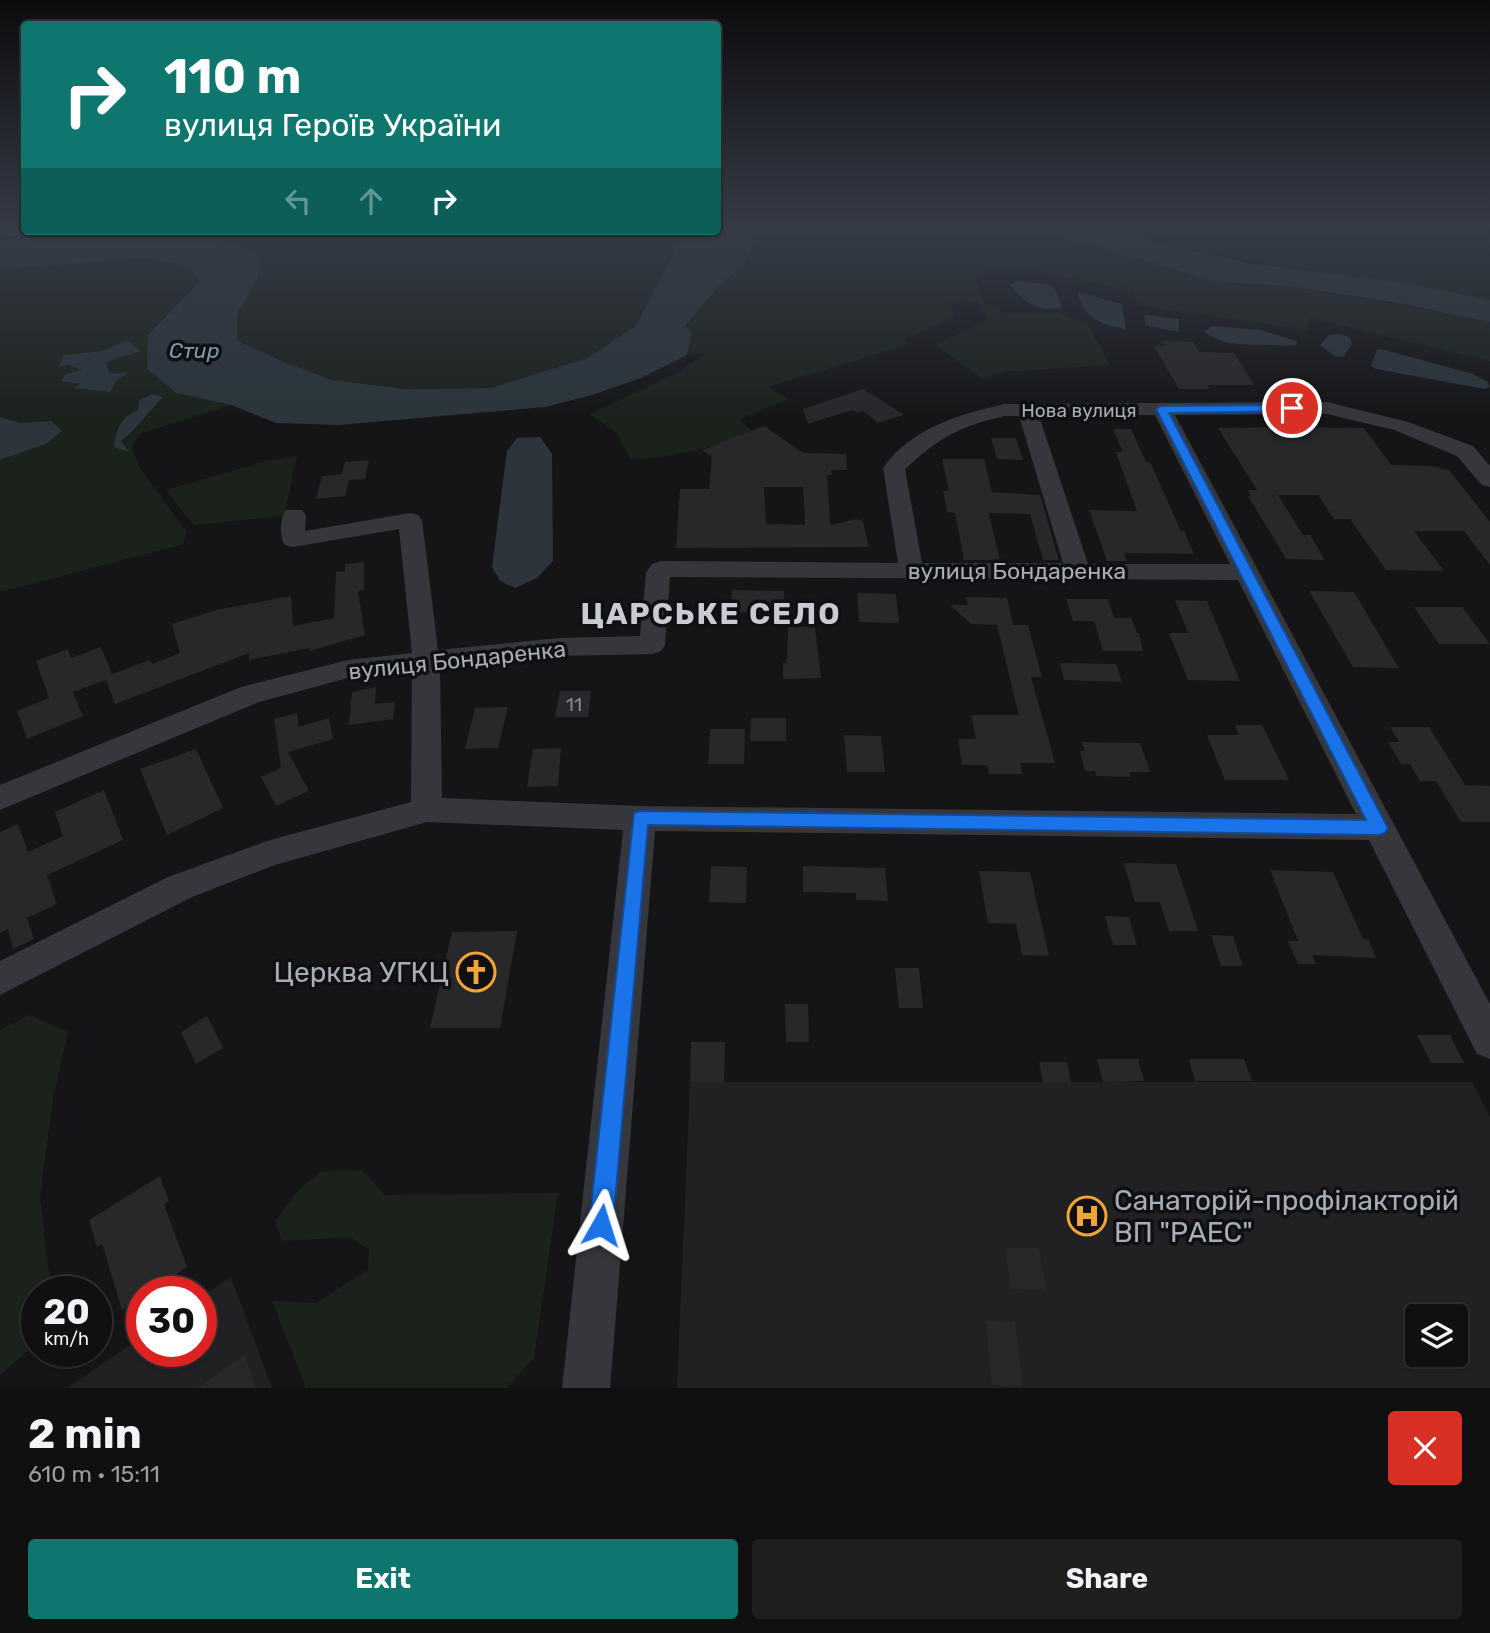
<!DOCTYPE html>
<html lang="en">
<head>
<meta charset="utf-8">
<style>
	:root { --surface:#101011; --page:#1e1e1f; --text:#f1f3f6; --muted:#9c9d9f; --line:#303031; --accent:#0f766e }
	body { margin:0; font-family:Rubik,sans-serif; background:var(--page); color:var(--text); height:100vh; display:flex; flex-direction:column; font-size:26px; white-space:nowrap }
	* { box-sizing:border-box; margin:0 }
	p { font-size:23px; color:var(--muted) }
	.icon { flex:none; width:38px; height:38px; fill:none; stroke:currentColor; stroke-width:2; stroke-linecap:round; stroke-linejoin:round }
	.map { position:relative; height:1388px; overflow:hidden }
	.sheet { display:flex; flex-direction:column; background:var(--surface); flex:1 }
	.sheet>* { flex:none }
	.hud { position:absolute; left:21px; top:21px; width:700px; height:214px; border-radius:7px; box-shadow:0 2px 5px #0004,0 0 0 2px var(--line); background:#0f766e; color:#fff; overflow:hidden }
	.controls { position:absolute; left:1405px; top:1304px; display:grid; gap:14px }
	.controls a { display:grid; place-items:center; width:63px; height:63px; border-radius:7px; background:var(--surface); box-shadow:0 2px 5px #0004,0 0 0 2px var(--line); font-size:35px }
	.speed { position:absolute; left:21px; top:1276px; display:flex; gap:14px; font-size:35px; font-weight:700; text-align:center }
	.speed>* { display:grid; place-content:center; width:91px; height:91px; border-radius:50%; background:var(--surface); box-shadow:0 2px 5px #0004,0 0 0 2px var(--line); line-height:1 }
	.speed small { font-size:18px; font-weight:400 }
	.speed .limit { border:10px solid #d22; background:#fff; color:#111 }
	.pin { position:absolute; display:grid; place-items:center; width:60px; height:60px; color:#fff; margin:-30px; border:4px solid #fff; border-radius:50%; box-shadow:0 2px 7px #0007 }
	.me { position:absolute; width:77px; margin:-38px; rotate:6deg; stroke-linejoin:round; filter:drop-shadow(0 0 5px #0008) }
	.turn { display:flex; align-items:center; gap:24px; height:147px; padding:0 28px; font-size:32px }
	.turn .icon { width:91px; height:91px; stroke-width:2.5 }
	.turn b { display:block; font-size:49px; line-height:60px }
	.lanes { display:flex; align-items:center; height:66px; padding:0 28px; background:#0003; justify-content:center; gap:35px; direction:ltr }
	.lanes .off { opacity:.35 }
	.round { display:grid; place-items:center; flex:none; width:74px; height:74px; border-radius:7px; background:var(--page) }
	.head { display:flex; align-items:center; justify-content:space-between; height:119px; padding:0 28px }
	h1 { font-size:42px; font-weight:700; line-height:52px }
	.action { display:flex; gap:14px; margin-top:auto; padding:14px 28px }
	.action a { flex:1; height:80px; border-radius:7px; background:var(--accent); color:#fff; font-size:28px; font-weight:700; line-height:80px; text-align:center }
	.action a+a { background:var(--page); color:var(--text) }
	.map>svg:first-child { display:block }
</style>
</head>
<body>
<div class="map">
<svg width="1490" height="1388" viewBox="0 0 1490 1388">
	<rect width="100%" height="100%" fill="#151517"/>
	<path fill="#212124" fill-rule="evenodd" d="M 690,1082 L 1472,1082 L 1490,1117 L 1490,1388 L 677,1388 ZM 1418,1316 L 1456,1316 L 1456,1354 L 1418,1354 Z
		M 231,1277 L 272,1388 L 67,1388 L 142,1337 L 142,1351 L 201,1351 L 201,1297 Z"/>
	<path fill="#1b221c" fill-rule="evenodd" d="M 759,225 L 1023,225 L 1218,282 L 1288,286 L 1473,317 L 1490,322 L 1490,361 L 1309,318 L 1307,330 L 1138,305 L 1132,290 L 1018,268 L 985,269 L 976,281 L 984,305 L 997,308 L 1002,314 L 1059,313 L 1088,325 L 1110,365 L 1004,372 L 983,379 L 935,345 L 988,320 L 981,308 L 983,305 L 959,299 L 955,303 L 950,301 L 954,317 L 904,340 L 909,344 L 768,387 L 788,399 L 739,420 L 753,431 C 711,447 676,458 630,459 L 617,433 L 589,414 L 677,373 L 706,353 L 687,355 L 692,331 L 685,327 L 724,281 L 745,264 Z
		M 1106,225 L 1490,225 L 1490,300 C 1359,274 1234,268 1106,225 Z
		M 184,231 L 685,231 L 636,326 L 587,358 L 490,388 L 405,389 L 332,380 L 279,360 L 236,339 L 237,315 L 258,277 Z
		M 144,258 L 181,264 L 201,280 L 148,334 L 147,369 L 176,393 L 231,405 L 140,434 L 131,446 L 140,468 L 186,531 L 184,544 L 0,592 L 0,460 L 46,444 L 51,421 L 20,423 L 0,417 L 0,269 ZM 127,340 L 139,350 L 106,362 L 110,374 L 128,373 L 116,381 L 68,365 L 64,355 L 103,351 ZM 163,397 C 148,413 139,429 121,441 L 128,451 L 115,433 L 138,410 Z
		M 297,456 L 284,516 L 194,525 L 166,490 L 266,461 Z
		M 30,1015 L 68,1032 L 53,1098 L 40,1198 L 51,1291 L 37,1292 L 37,1343 L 0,1375 L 0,1030 Z
		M 362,1170 L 385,1195 L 558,1193 L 534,1358 L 506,1388 L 306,1388 L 272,1301 L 316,1303 L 368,1270 L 369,1250 L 350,1237 L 282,1241 L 275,1221 L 298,1190 L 322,1171 Z"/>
	<path fill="#2b353b" d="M 718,225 L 759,225 L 745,264 L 724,281 L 685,326 L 692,331 L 687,355 L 641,378 L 592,395 L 545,407 L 339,425 L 276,423 L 231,405 L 176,393 L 147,369 L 148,335 L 201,280 L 181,264 L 144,258 L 0,269 L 0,240 L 19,237 L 0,234 L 0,229 L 184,231 L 206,235 L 260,255 L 258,277 L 237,315 L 237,340 L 279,360 L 332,380 L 405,389 L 490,388 L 587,358 L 636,326 L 685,231 L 718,231 Z
		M 1023,225 L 1106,225 L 1160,243 L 1247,263 L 1409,284 L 1490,300 L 1490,322 L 1398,303 L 1288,286 L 1218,282 Z
		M 1017,281 L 1050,285 L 1054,288 L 1062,307 C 1038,314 1025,302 1010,285 Z
		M 1078,292 L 1122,304 L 1126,329 C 1102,325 1083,319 1078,292 Z
		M 1144,315 L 1179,319 L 1178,332 L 1145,325 Z
		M 1213,326 L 1260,330 L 1297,341 L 1296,345 L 1286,346 C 1260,343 1225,350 1204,331 Z
		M 1338,334 L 1350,337 L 1352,344 L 1343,357 L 1336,357 L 1320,345 L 1329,335 Z
		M 127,340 L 140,351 L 106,362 L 110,374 L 130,372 L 116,381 L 110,392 L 73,388 L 81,384 L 61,381 L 66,374 L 82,370 L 68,365 L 59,367 L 64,355 L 102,351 Z
		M 1381,349 L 1473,374 L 1488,382 L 1490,387 L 1485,389 L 1376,369 L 1371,366 L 1377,350 Z
		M 153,394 L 163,397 C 148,412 139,428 121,441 L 129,452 L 114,447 C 116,428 121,417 138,410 L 139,400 Z
		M 0,417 L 20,423 L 51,421 L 62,431 L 46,444 L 0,460 Z
		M 540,437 L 552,454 L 553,561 L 537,578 L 515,588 L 500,581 L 492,567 L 507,451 L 517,438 Z"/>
	<path fill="#28282b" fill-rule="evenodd" d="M 1163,341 L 1193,342 L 1199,352 L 1234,353 L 1254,385 L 1207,385 L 1210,389 L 1179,389 L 1154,346 L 1165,346 Z
		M 863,389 L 904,415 L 878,423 L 863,411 L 857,413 L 852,410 L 808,424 L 803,409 Z
		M 764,426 L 803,453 L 846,454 L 847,470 L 831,470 L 832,475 L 827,475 L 830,525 L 857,519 L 863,521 L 869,547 L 676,548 L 680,489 L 709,489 L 712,457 L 702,450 ZM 764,487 L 803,487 L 805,525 L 766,524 Z
		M 1293,427 L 1364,428 L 1391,465 L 1431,466 L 1449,470 L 1490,522 L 1490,565 L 1464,531 L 1414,531 L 1444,571 L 1386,570 L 1350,519 L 1334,519 L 1318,495 L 1278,495 L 1303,535 L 1310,535 L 1325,560 L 1286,559 L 1248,496 L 1251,496 L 1247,490 L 1257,490 L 1218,428 Z
		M 1113,429 L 1131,429 L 1146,462 L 1150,462 L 1181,531 L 1184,531 L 1194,554 L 1124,553 L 1127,561 L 1107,561 L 1089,510 L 1137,511 L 1116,452 L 1123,452 Z
		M 991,438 L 1016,438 L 1023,460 L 997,459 Z
		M 942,459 L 984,459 L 992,492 L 1040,495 L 1059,560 L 1043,560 L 1030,514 L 989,513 L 1000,560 L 964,560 L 955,513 L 947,512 L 943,491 L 949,491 Z
		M 369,460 L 365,479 L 349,480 L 345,496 L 316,499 L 322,476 L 342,474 L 345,462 Z
		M 364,562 L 364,590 L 358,591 L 365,635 L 310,651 L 309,648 L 249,660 L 249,653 L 115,704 L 106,680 L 73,692 L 83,716 L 27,739 L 17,711 L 49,698 L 36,661 L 68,649 L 71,658 L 101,647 L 112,674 L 150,660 L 152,664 L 180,653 L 172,624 L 216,610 L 291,596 L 293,626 L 334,618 L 336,572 L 345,571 L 345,564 Z
		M 732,590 L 784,591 L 784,612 L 731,612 Z
		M 1309,591 L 1354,592 L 1399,668 L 1353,667 Z
		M 857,593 L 896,594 L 899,623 L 859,622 Z
		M 966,597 L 1007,598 L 1013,625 L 1028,625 L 1042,677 L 1031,677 L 1055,763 L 1020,763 L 1022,774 L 989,774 L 987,765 L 962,765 L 958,739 L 976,739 L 971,715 L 1019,715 L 997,625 L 1002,625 L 971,624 L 950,605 L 968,605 Z
		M 1066,599 L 1108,599 L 1114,618 L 1131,618 L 1137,633 L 1139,633 L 1143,651 L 1103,651 L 1094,621 L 1073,621 Z
		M 1175,600 L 1207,601 L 1240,681 L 1188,680 L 1169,633 L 1188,633 Z
		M 1414,607 L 1462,607 L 1490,644 L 1439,644 Z
		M 788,626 L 815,627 L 821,678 L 783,679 L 783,663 L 787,663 Z
		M 1060,663 L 1116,664 L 1122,682 L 1064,680 Z
		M 376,687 L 375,704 L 395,702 L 393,719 L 349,725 L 352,692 Z
		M 560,691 L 591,691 L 588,717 L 555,717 Z
		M 508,707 L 498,748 L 465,749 L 475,708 Z
		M 297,713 L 299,727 L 329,718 L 333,739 L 288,752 L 309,791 L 276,806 L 261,777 L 281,768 L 274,719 Z
		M 751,718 L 786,718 L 786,741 L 750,741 Z
		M 1235,725 L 1262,725 L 1289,780 L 1225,780 L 1207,735 L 1239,735 Z
		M 1390,727 L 1429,727 L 1465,785 L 1490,786 L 1490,822 L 1461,822 L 1436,781 L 1420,781 L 1410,764 L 1401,764 L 1388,742 L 1399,742 Z
		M 710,729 L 745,729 L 744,764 L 708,764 Z
		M 844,735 L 881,736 L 885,772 L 847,772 Z
		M 1082,742 L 1140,743 L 1150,772 L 1129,772 L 1131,777 L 1096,776 L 1095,771 L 1085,771 L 1080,751 L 1085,751 Z
		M 561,748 L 558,786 L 527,787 L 533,749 Z
		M 196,749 L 223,808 L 167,835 L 140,769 Z
		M 104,790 L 123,840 L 47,875 L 57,904 L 27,918 L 34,939 L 13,949 L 8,929 L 0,933 L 0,832 L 18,824 L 28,852 L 63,836 L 55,812 Z
		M 1124,863 L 1176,864 L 1198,931 L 1169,931 L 1160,902 L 1135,902 Z
		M 711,866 L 747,867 L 746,903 L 709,902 Z
		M 803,866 L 885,868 L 888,901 L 856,900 L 856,893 L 803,892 Z
		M 1270,870 L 1333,872 L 1363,939 L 1368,939 L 1376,958 L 1312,955 L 1316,964 L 1298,964 L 1288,941 L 1298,941 Z
		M 979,871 L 1030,872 L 1049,956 L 1022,955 L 1016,924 L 988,923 Z
		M 1105,916 L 1129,917 L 1137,945 L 1113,945 Z
		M 517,931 L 500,1028 L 430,1028 L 452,932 Z
		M 1211,935 L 1233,936 L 1243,966 L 1221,966 Z
		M 895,968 L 919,968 L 923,1008 L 899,1008 Z
		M 785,1004 L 808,1004 L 809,1042 L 786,1042 Z
		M 207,1016 L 223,1048 L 196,1064 L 181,1032 Z
		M 1417,1035 L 1450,1035 L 1464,1063 L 1431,1063 Z
		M 691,1042 L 725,1042 L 724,1082 L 690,1082 Z
		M 1097,1059 L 1138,1059 L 1144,1081 L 1103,1082 Z
		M 1189,1059 L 1244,1059 L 1252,1081 L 1195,1081 Z
		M 1039,1062 L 1067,1062 L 1071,1082 L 1043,1082 Z
		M 160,1176 L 169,1201 L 164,1204 L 187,1267 L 150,1292 L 142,1292 L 142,1297 L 122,1310 L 102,1244 L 97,1247 L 89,1220 Z
		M 1005,1248 L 1039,1248 L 1046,1290 L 1011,1289 Z
		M 986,1321 L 1015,1322 L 1023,1387 L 992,1385 Z
		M 244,1355 L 256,1388 L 198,1388 Z"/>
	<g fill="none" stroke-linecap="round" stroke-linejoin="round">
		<path fill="#36373c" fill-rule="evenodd" d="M 1327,402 L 1408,422 L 1473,446 L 1490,466 L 1490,487 L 1482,485 L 1457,456 L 1394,430 L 1327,414 L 1175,415 L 1490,1004 L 1490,1059 L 1477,1054 L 1369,840 L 655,831 L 610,1388 L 562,1388 L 623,830 L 427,822 L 275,865 L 192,897 L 0,995 L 0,961 L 168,877 L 270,840 L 411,802 L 412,672 L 348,678 L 259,702 L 0,810 L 0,785 L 241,687 L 348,660 L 412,653 L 399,529 L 293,547 L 285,545 C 279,537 280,518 286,510 L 302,510 L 306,515 L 305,531 L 410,513 L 418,515 L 422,520 L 438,650 L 560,638 L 640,636 L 646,573 L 652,564 L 661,561 L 898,563 L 883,468 C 911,428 960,414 1005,404 ZM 1155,415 L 1230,564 L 1088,564 L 1039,416 ZM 1005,416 L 1019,416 L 1063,563 L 922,563 L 905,469 C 939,438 959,426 1005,416 ZM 670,577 L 1238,580 L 1356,814 L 640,806 L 442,798 L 440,669 L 560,656 L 652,654 L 661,651 L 665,645 Z"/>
	</g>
	<linearGradient id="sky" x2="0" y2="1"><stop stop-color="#0c0c0d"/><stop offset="0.54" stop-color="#353b47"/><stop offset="1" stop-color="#353b47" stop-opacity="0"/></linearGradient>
	<rect width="1490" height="419" fill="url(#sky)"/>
	<path fill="#1a73e8" stroke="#114b97" stroke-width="2" d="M 1292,405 L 1296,406 L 1296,411 L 1169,413 L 1388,828 L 1385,833 L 1379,835 L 648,825 L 613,1225 L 610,1234 L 601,1237 L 593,1234 L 589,1225 L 634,813 L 640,811 L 1366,820 L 1156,409 L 1161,406 Z"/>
	<defs>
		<symbol id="church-ring" viewBox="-11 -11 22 22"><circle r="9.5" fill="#101012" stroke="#f0a534" stroke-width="1.5"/><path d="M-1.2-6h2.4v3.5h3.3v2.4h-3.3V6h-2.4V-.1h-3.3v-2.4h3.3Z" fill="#f0a534"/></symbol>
		<symbol id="hospital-ring" viewBox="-11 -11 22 22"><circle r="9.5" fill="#101012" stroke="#f0a534" stroke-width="1.5"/><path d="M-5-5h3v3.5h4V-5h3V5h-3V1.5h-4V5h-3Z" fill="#f0a534"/></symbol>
	</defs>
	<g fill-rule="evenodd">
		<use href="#church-ring" x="454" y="950" width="44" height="44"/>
		<use href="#hospital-ring" x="1065" y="1194" width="44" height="44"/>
	</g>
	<g text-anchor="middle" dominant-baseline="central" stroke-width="7" stroke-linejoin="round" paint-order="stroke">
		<g font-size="19" fill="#a7adb7" stroke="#101012">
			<text x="1079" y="410">Нова вулиця</text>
		</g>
		<g font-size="19" fill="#868b93">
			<text x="574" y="704">11</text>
		</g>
		<g font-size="21" font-style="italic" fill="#7e9db2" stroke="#101012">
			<text x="194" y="350">Стир</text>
		</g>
		<g font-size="23" fill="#a7adb7" stroke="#101012">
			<text x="1017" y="571">вулиця Бондаренка</text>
			<text transform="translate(457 660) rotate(-6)">вулиця Бондаренка</text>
		</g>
		<g font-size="28" fill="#a7adb7" stroke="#101012" text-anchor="end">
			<text x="449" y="972">Церква УГКЦ</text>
			<text x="1114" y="1200" text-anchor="start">Санаторій-профілакторій<tspan x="1114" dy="32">ВП "РАЕС"</tspan></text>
		</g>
		<g font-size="30" font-weight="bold" letter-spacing="2" fill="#c8cbd3" stroke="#101012">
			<text x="711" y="614">ЦАРСЬКЕ СЕЛО</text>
		</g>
	</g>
</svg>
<div class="controls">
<a><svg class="icon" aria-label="layers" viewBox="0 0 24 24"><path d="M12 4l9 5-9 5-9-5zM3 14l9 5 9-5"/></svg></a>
</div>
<div class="speed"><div>20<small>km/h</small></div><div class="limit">30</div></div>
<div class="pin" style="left:1292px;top:408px;background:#d93025"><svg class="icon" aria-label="arrive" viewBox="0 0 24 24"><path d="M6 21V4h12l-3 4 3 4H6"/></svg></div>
<svg class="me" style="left:601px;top:1225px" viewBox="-20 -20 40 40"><path d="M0-17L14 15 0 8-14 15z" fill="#1a73e8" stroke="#fff" stroke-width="4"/></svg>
<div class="hud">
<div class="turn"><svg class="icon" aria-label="right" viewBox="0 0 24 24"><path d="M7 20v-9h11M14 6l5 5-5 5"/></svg><div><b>110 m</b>вулиця Героїв України</div></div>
<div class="lanes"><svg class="icon off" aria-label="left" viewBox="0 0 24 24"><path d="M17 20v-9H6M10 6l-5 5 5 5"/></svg><svg class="icon off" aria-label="ahead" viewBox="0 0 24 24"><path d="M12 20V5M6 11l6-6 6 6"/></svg><svg class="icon" aria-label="right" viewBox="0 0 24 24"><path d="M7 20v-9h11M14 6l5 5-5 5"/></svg></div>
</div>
</div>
<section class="sheet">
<div class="head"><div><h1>2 min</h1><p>610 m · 15:11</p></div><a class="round" style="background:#d93025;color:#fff"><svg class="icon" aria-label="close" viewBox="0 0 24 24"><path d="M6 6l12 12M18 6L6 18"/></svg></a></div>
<div class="action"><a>Exit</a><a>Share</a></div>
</section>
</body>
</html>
